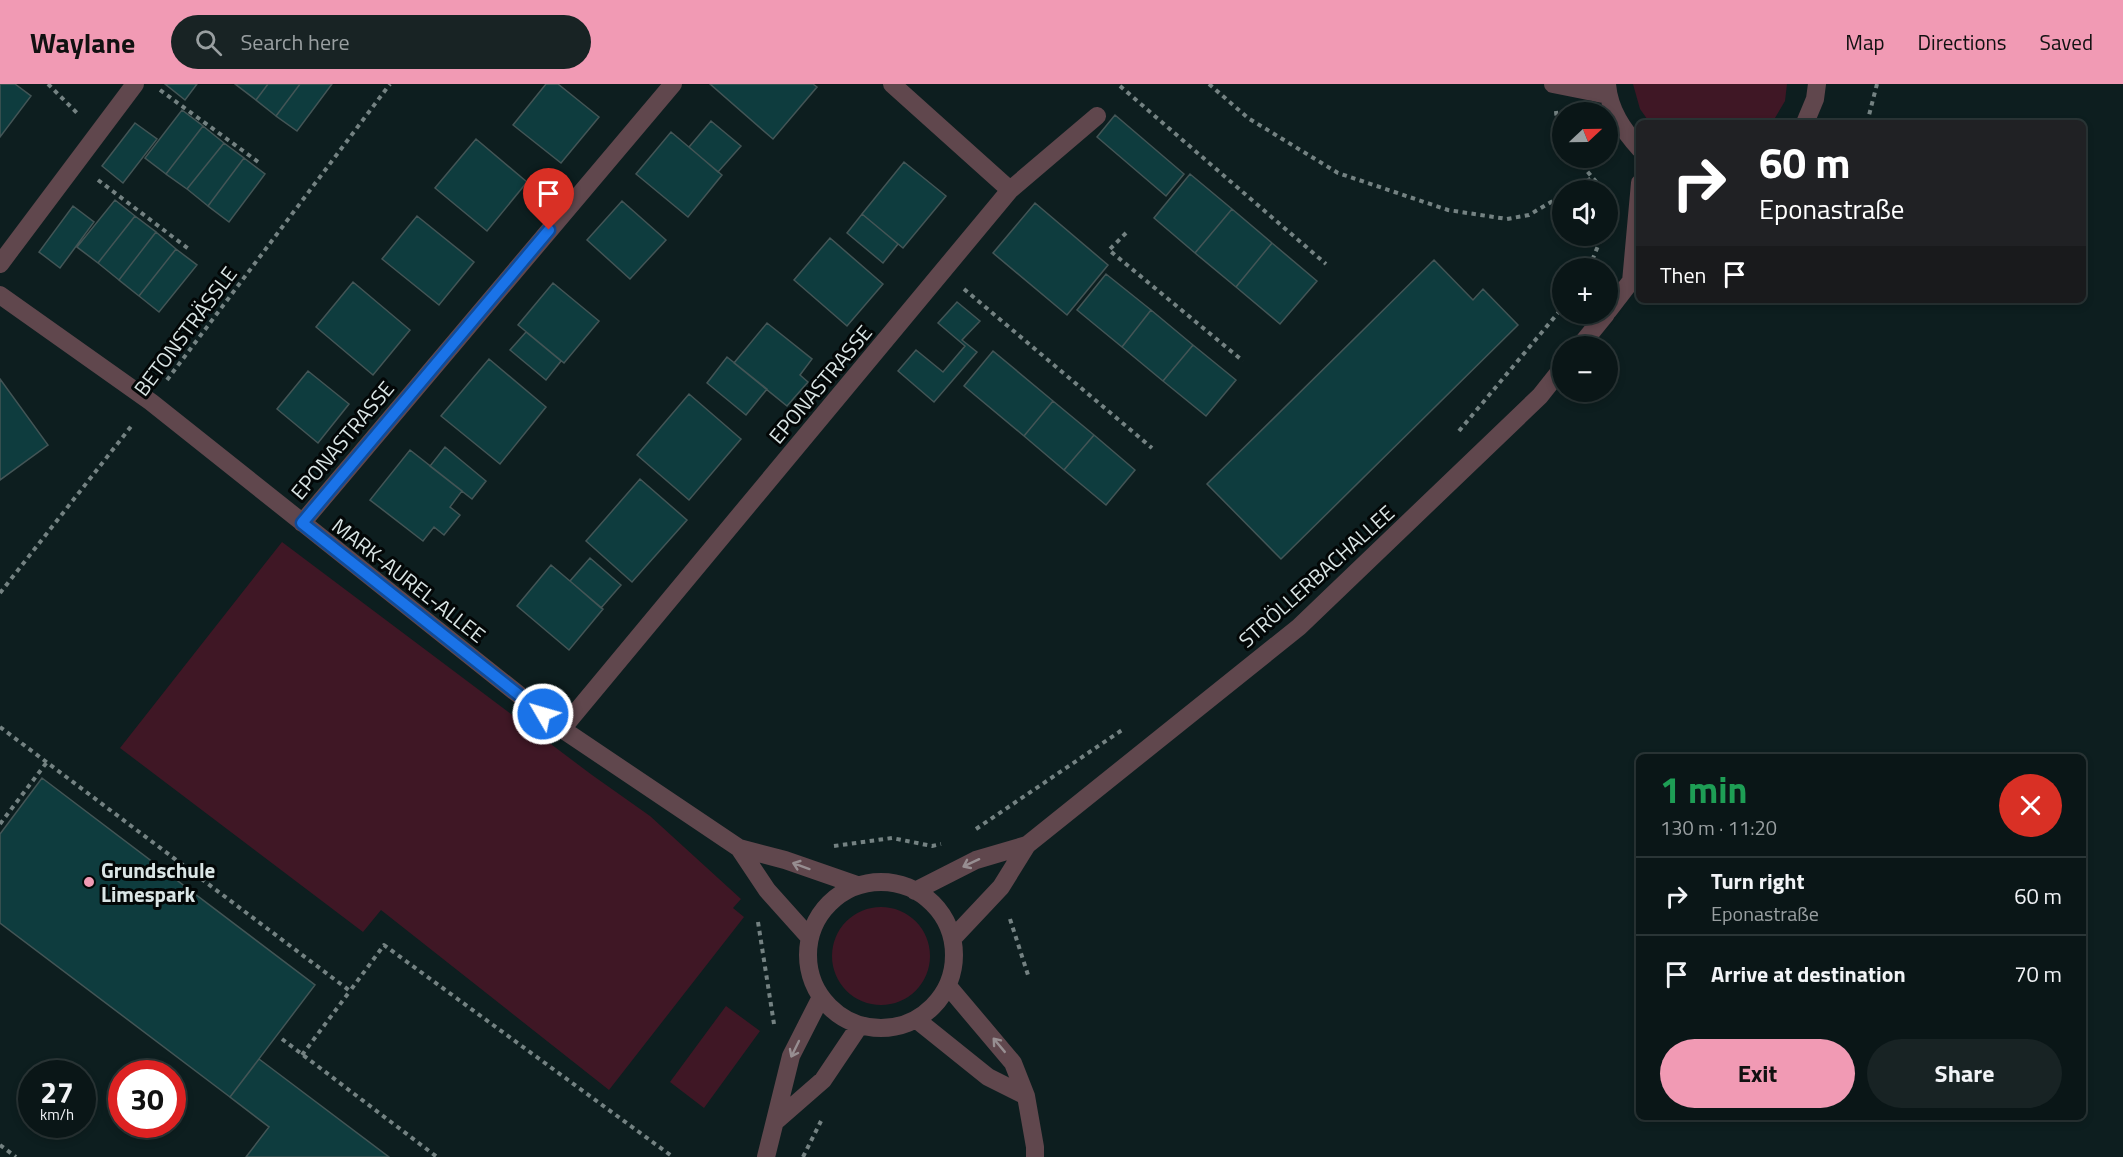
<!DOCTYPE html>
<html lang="en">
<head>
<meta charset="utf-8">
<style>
	:root { --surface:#0a1617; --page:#182324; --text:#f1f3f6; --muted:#999fa1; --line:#2a3536; --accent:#f19ab4 }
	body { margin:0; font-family:"Titillium Web",sans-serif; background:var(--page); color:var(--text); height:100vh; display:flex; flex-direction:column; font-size:22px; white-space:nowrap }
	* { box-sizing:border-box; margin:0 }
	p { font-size:20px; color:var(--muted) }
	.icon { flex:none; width:33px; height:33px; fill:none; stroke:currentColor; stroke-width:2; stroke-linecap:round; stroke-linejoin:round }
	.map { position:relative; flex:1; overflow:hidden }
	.details { position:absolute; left:1636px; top:670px; width:450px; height:366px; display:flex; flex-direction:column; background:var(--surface); border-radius:9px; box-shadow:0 3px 9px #0003,0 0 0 2px var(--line) }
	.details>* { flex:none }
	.hud { position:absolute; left:1636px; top:36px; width:450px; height:183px; border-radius:9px; box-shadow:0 3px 9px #0003,0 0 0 2px var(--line); background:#202124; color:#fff; overflow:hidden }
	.needle { width:39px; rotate:68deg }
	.tools { position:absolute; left:1552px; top:18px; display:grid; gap:12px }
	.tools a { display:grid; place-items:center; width:66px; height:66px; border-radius:50%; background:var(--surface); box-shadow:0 3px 9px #0003,0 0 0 2px var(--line); font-size:30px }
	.speed { position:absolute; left:18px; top:976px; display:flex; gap:12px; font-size:30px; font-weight:700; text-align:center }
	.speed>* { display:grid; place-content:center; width:78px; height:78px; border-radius:50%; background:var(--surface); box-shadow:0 3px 9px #0003,0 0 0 2px var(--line); line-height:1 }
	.speed small { font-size:15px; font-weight:400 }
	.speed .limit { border:9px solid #d22; background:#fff; color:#111 }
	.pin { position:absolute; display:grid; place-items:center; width:51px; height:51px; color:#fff; margin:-62px -26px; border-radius:50% 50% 50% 0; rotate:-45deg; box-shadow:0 0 6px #0007 }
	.pin .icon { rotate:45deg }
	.me { position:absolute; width:66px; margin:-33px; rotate:308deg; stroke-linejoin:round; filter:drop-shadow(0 0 4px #0008) }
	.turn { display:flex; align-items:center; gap:21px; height:126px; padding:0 24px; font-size:27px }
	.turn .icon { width:78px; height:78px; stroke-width:2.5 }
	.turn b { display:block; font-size:42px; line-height:51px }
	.then { display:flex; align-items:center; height:57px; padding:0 24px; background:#0003; gap:12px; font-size:22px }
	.round { display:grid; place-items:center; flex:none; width:63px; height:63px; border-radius:32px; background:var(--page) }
	.head { display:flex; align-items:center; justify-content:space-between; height:102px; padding:0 24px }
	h1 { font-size:36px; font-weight:700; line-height:45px; color:#1e9e55 }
	.primary-button { display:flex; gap:12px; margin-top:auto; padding:12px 24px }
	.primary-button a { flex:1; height:69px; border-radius:36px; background:var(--accent); color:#111; font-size:24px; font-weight:700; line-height:69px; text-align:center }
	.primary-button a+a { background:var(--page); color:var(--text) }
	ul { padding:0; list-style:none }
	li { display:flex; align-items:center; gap:18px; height:78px; padding:0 24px; border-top:2px solid var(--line) }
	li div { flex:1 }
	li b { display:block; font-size:22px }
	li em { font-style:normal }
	header { display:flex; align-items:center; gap:36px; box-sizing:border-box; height:84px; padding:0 30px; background:var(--accent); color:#111 }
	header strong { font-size:28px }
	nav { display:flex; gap:33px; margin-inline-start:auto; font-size:21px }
	.search { width:420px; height:54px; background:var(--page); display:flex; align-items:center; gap:15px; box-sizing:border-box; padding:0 21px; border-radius:33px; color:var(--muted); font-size:22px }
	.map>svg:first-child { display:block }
</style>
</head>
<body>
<header>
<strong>Waylane</strong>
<div class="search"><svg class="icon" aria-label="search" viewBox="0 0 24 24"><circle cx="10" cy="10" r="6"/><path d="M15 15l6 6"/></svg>Search here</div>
<nav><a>Map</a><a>Directions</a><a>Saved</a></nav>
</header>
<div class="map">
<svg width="2123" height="1073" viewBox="0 0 2123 1073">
	<rect width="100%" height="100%" fill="#0d1e1f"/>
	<path fill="#3f1725" d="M 1633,0 L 1787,0 L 1785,17 L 1772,39 L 1650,39 L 1640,25 Z
		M 282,458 L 592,691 L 650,732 L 741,815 L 733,824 L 744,833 L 609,1006 L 381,826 L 363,848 L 120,664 Z
		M832 872a49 49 0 1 1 98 0a49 49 0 1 1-98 0Z
		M 726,922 L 760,947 L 704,1024 L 670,998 Z"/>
	<path fill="#0e3c3e" stroke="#435556" stroke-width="1.5" d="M 0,0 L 15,0 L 31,12 L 0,53 Z
		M 165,0 L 197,0 L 185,16 Z
		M 235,0 L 268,0 L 256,16 Z
		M 268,0 L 300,0 L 276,32 L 256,16 Z
		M 300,0 L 332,0 L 297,47 L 276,32 Z
		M 546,0 L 558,0 L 599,33 L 561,79 L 513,41 Z
		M 710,0 L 813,0 L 817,3 L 773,55 Z
		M 182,26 L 203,42 L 166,90 L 145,74 Z
		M 1115,31 L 1184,90 L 1166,112 L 1097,53 Z
		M 711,37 L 741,62 L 718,88 L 689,63 Z
		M 135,39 L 157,55 L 123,99 L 102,82 Z
		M 203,42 L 224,59 L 187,105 L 166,90 Z
		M 671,48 L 722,91 L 688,133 L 636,90 Z
		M 476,55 L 527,98 L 487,147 L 435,104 Z
		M 224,59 L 244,74 L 208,122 L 187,105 Z
		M 244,74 L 265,90 L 229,138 L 208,122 Z
		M 904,78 L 946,112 L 903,164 L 862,130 Z
		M 1190,90 L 1232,125 L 1195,169 L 1154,134 Z
		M 115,116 L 135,132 L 98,179 L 77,163 Z
		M 622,117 L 666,156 L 630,195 L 587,156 Z
		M 1035,119 L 1108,181 L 1067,231 L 993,169 Z
		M 73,122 L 94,138 L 60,184 L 39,168 Z
		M 1232,125 L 1272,159 L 1236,203 L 1195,169 Z
		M 862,130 L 898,160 L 883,179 L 847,149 Z
		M 135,132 L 156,148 L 119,196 L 98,179 Z
		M 417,132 L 474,178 L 439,221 L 382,175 Z
		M 156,148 L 176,165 L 139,212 L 119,196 Z
		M 830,154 L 883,200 L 847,242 L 794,196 Z
		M 1272,159 L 1317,197 L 1280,240 L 1236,203 Z
		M 176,165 L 197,181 L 159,228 L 139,212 Z
		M 1434,176 L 1473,216 L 1483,205 L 1518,241 L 1281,475 L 1207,400 Z
		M 1106,190 L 1151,226 L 1122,263 L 1077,226 Z
		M 353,198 L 410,246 L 373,291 L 316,243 Z
		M 553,199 L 599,237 L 564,279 L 518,241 Z
		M 957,218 L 980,237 L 962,256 L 977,268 L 934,318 L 898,287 L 916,266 L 943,288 L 965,262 L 938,239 Z
		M 1151,226 L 1193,261 L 1163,297 L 1122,263 Z
		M 767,239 L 812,275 L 800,291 L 808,298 L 787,322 L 734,279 Z
		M 526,248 L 561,277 L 546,296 L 510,266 Z
		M 1193,261 L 1236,296 L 1206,332 L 1163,297 Z
		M 993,267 L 1053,317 L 1024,352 L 964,302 Z
		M 727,273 L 767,305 L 746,331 L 707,299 Z
		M 489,275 L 546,323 L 500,380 L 441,332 Z
		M 308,287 L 349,320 L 318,359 L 277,325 Z
		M 0,295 L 48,361 L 0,396 Z
		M 689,310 L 741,355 L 689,416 L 637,371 Z
		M 1053,317 L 1094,351 L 1064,386 L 1024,352 Z
		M 1094,351 L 1135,386 L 1106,421 L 1064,386 Z
		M 445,363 L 486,397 L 472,415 L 430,382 Z
		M 410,366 L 462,407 L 450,423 L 460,431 L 444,451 L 434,443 L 423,457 L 370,416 Z
		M 640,395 L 687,436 L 632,498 L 586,457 Z
		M 590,474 L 621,501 L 601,524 L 570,497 Z
		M 551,481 L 603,525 L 569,566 L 517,522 Z
		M 42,694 L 315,901 L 230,1013 L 0,839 L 0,750 Z
		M 259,975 L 389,1073 L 246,1073 L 269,1043 L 230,1013 Z"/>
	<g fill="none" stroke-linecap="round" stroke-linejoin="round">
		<path stroke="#748282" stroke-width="4" stroke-dasharray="4.5 4.5" stroke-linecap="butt" d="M 48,0 L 77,29
			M 1209,0 L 1248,34 L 1338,89 L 1448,126 L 1507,135 L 1529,131 L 1563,111
			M 1120,2 L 1326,180
			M 160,6 L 261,80
			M 1556,27 L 1557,38 L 1563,49
			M 1867,39 L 1877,0
			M 1576,74 L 1603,106
			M 98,96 L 190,166
			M 1571,106 L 1592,94
			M 1126,149 L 1109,166 L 1243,277
			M 1589,184 L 1602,152
			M 964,205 L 1152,364
			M 167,296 L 390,0
			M 1459,347 L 1563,223
			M 0,509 L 133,340
			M 0,643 L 350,907 L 384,861 L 673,1073
			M 0,740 L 47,678
			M 976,745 L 1122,646
			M 834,762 L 892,754 L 932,762 L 941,760
			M 1010,835 L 1028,891
			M 758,838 L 774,940
			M 282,955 L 437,1073
			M 302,971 L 350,907
			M 0,1061 L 16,1073
			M 803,1073 L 821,1037"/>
		<path stroke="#60474d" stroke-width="18" d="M 892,0 L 1010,106
			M 1553,0 L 1608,11
			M 1607,0 C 1609,26 1623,46 1640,65
			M 1805,39 L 1815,15 L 1817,0
			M 0,180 L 135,0
			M 1631,198 L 1640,99
			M 0,211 L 151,318 L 562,645 L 739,764 L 785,776 L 857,801
			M 1608,227 L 1638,188
			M 1580,262 L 1606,230
			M 302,439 L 673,0
			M 562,645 L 1010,106 L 1097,32
			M 739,764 L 767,806 L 810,854
			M808 871a73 73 0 1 1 146 0a73 73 0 1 1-146 0Z
			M 915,807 L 976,776 L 1027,761
			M 953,854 L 1001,803 L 1027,761 L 1299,543 L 1540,312 L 1563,283
			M 948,902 L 1013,979 L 1026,1012 L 1035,1063 L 1035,1073
			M 917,936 L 988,993 L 1026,1012
			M 776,1037 L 823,996 L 860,941
			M 766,1073 L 791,972 L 821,913"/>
	</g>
	<defs><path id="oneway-shaft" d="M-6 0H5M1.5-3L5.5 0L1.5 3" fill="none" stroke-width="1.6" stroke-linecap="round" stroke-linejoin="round" transform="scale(1.5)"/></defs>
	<g stroke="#978e91">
		<use href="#oneway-shaft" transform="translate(971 779) rotate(155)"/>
		<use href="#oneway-shaft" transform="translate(801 782) rotate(-160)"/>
		<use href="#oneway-shaft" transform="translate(999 961) rotate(-130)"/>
		<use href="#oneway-shaft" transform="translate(795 965) rotate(116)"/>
	</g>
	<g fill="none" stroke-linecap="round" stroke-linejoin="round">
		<defs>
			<path id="route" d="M 543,630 L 302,439 L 549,146"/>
		</defs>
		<use href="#route" stroke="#114b97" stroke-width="15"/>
		<use href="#route" stroke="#1a73e8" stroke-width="10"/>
	</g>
	<circle fill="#f19ab4" stroke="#030707" stroke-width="2" cx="89" cy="798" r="6"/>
	<g text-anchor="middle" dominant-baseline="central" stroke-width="6" stroke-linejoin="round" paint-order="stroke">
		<g font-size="21" fill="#dae5e5" stroke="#030707">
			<text transform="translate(185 247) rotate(-53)">BETONSTRÄSSLE</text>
			<text transform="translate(820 300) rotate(-50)">EPONASTRASSE</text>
			<text transform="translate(342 356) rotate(-50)">EPONASTRASSE</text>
			<text transform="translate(1316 492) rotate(-42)">STRÖLLERBACHALLEE</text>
			<text transform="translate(409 496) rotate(38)">MARK-AUREL-ALLEE</text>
		</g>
		<g font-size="21" font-weight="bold" fill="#dae5e5" stroke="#030707" text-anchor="start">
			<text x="101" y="786">Grundschule<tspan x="101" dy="24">Limespark</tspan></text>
		</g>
	</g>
</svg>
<div class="tools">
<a><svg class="needle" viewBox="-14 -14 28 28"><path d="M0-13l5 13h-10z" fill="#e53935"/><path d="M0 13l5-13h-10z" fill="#999fa1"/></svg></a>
<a><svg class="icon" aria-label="sound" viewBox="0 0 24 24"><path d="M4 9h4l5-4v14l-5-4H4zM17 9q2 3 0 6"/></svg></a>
<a>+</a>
<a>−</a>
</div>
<div class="speed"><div>27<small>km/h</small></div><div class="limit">30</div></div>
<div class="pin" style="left:549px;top:146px;background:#d93025"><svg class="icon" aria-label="arrive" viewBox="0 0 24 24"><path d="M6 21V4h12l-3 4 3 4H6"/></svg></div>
<svg class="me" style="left:543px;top:630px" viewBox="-20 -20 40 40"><circle r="17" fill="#1a73e8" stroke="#fff" stroke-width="3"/><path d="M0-11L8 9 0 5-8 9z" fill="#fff"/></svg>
<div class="hud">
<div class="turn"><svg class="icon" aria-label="right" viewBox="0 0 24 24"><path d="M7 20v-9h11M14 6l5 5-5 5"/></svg><div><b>60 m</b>Eponastraße</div></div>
<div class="then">Then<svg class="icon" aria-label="arrive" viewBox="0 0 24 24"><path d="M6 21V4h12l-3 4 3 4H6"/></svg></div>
</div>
<section class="details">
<div class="head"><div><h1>1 min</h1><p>130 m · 11:20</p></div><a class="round" style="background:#d93025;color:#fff"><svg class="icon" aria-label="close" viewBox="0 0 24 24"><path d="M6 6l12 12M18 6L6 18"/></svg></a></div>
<ul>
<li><svg class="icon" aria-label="right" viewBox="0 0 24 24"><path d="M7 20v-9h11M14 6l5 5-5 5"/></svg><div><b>Turn right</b><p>Eponastraße</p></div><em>60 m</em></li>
<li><svg class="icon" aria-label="arrive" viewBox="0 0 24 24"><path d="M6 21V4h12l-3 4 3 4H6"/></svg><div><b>Arrive at destination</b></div><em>70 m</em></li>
</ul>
<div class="primary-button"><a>Exit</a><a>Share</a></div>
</section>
</div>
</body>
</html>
